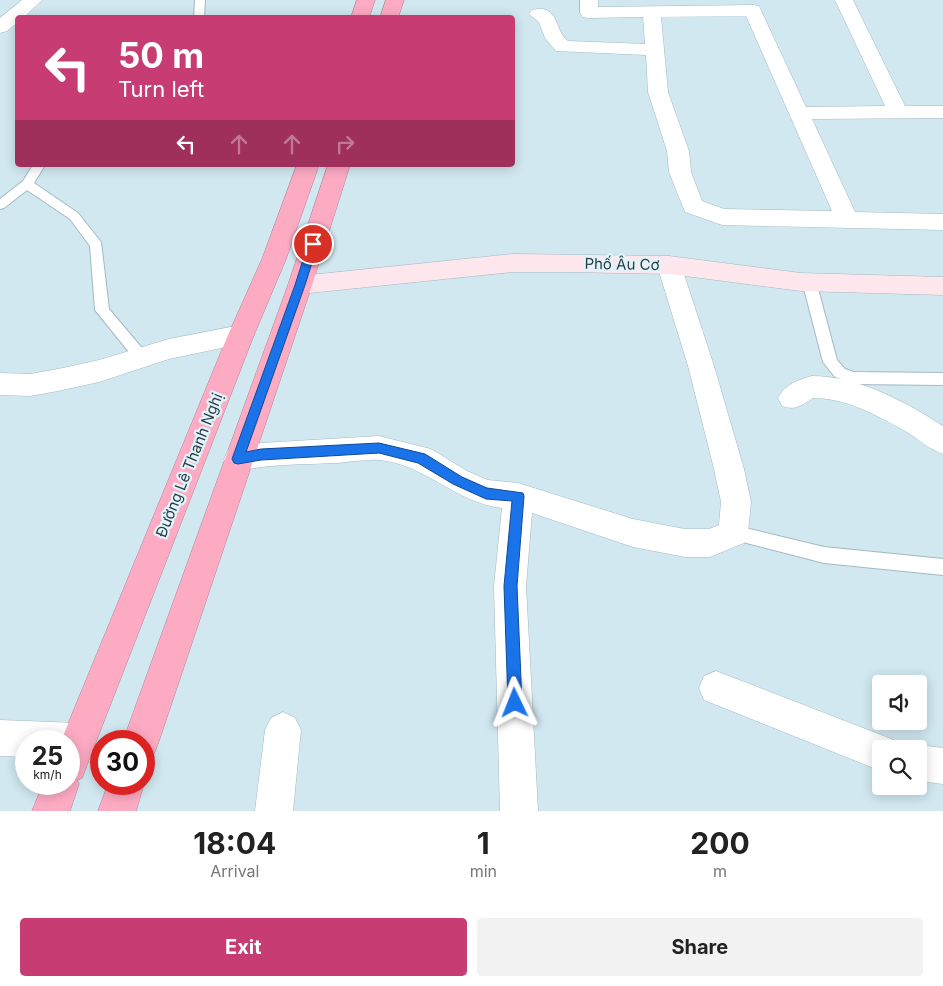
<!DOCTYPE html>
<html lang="en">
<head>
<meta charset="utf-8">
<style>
	:root { --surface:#fff; --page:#f2f2f2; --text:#222; --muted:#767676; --accent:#c73c73 }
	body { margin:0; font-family:Inter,sans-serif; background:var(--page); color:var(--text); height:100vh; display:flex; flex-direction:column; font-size:19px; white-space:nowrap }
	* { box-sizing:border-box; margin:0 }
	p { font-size:16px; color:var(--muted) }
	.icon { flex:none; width:28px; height:28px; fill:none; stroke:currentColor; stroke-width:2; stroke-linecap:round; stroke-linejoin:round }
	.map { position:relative; height:811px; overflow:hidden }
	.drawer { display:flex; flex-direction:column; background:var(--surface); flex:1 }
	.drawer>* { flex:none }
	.banner { position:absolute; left:15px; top:15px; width:500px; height:152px; border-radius:5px; box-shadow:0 2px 12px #0003; background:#c73c73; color:#fff; overflow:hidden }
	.controls { position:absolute; left:872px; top:675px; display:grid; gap:10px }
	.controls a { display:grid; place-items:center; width:55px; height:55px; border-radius:5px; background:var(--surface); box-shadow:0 2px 12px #0003; font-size:25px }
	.speed { position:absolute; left:15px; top:730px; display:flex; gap:10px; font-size:25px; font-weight:700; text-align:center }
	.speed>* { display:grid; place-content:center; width:65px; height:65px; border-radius:50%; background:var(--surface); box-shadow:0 2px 12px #0003; line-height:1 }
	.speed small { font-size:12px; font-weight:400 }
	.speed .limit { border:8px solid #d22; background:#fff; color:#111 }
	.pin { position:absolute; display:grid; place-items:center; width:42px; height:42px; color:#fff; margin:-21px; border:2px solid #fff; border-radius:50%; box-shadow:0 1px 5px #0007 }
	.me { position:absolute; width:55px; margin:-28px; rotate:358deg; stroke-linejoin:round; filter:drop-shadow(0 0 4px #0008) }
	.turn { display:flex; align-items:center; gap:18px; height:105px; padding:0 20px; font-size:22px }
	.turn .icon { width:65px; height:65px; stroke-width:2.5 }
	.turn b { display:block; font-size:35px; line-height:42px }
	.lanes { display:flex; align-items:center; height:48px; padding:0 20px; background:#0003; justify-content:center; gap:25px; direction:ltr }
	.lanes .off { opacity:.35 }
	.eta { display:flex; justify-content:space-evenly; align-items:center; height:85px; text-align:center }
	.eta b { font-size:30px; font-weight:700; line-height:35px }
	.cta { display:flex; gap:10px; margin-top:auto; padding:10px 20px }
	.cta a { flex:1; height:58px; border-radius:5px; background:var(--accent); color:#fff; font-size:20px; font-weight:700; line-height:58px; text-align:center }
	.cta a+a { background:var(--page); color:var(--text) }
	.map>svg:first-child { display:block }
</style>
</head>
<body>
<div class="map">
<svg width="943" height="811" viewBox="0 0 943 811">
	<rect width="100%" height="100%" fill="#d1e8f1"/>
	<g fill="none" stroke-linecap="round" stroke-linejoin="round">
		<defs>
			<path id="lane" d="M 195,0 L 205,0 L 204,18 L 194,18 Z
				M 33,165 L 45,165 L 34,183 L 78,213 L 101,242 L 109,309 L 147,354 L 149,358 L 147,362 L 142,364 L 137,362 L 95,310 L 90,246 L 70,219 L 27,190 L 4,208 L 0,209 L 0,199 L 23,181 Z
				M 809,276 L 814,278 L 816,281 L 837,360 L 845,369 L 854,372 L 943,373 L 943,385 L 853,384 L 835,377 L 823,362 L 802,281 L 804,278 Z
				M 733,525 L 824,547 L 943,559 L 943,575 L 824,563 L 727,538 L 725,533 L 727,528 Z"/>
			<path id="street" d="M 22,0 L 42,0 L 23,18 L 18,18 L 18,22 L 7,31 L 0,33 L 0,18 Z
				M 580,0 L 598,0 L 598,7 L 753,5 L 759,6 L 806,107 L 885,106 L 835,0 L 853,0 L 905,106 L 943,106 L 943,118 L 812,119 L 855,212 L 943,214 L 943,230 L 722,225 L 685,212 L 669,172 L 667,151 L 648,92 L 646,55 L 556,51 L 545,38 L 539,22 L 529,14 L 532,10 C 560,3 554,31 568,41 L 645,44 L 643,17 L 589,18 L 583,17 L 580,13 ZM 746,16 L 832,211 L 724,209 L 702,201 L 691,172 L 689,151 L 668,92 L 661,17 Z
				M 669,256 L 678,259 L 681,265 L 714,366 L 744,469 L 751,502 L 748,533 L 744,543 L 710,557 L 685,557 L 633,547 L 532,513 L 526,586 L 538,811 L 500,811 L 494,586 L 502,508 C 456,503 425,464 379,460 C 366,459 351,462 337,463 C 312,464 286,464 261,467 C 248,469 240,472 228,468 L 224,459 L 228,450 L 261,443 L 379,436 L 431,449 L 467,471 L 488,480 L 518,483 L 633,519 L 685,529 L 709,529 L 719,525 L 721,502 L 714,469 L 688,366 L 657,265 L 660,259 Z
				M 241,325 L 250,328 L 254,335 L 250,342 L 169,359 L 99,382 L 58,391 L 30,396 L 0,395 L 0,373 L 30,374 L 58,369 L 99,360 L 169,339 Z
				M 812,376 C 858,376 906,402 943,426 L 943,454 C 929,449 919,440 907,432 C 878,416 847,398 813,398 C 802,405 796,411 782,406 L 778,398 C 785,384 798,380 812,376 Z
				M 716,671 L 894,740 L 897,749 L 881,749 L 881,771 L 704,700 L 699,688 L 704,676 Z
				M 283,712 L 295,718 L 301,730 L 293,811 L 255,811 L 265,730 L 271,718 Z
				M 0,720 L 78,723 L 91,728 L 96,741 L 91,754 L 78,759 L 69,758 L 69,741 L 26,741 L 26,757 L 0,756 Z
				M 919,745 L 943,748 L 943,784 L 919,781 L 919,749 L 910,749 Z"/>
			<path id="secondary" d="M 513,254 L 669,256 L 801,273 L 943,277 L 943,295 L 801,291 L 669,274 L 569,272 L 513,272 L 300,294 L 291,291 L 288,285 L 291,279 L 300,276 Z"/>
			<path id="highway" d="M 357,0 L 375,0 L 369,18 L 351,18 Z
				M 386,0 L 404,0 L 398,18 L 380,18 Z
				M 297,165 L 319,165 L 286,259 L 254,335 L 87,765 L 82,778 L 77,780 L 79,784 L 70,811 L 32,811 L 43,784 L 69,784 L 69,741 L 61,741 L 228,335 L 262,259 Z
				M 328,165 L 350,165 L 312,285 L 159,741 L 154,754 L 144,758 L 144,741 L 123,741 L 288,285 Z
				M 144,783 L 144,784 L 136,811 L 98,811 L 108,784 Z"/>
		</defs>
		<use href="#lane" stroke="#a3b9c2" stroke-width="2"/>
		<use href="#street" stroke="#a3b9c2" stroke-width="1"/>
		<use href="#secondary" stroke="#a3b9c2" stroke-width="1"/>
		<use href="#highway" stroke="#b58394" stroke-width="1"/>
		<use href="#lane" fill="#fff" fill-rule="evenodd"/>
		<use href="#street" fill="#fff" fill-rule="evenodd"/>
		<use href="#secondary" fill="#fee6ed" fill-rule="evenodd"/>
		<use href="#highway" fill="#fdabc3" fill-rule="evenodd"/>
	</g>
	<path fill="#1a73e8" stroke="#114b97" d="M 313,240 L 318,244 L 305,285 L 246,452 L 261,449 L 379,443 L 425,454 L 462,477 L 487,488 L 523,493 L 524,496 L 517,586 L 522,703 L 520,708 L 515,710 L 510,708 L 508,703 L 504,586 L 512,501 L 486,499 L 453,484 L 418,463 L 379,453 L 261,460 L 238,464 L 234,463 L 232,459 L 295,285 L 308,244 Z"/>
	<g text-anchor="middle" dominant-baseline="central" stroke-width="4.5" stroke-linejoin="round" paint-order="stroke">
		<g font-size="15" fill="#30393c" stroke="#def5fe">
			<text transform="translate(622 264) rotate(1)">Phố Âu Cơ</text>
			<text transform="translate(189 465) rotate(-68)">Đường Lê Thanh Nghị</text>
		</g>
	</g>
</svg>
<div class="controls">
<a><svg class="icon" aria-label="sound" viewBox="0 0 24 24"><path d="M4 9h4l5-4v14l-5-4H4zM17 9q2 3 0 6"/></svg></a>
<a><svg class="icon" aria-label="search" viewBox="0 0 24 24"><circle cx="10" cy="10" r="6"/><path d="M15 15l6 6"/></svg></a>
</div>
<div class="speed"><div>25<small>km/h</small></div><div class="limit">30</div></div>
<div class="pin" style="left:313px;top:244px;background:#d93025"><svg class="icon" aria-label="arrive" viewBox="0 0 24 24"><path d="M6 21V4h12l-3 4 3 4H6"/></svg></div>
<svg class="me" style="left:515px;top:703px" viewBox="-20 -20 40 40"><path d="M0-17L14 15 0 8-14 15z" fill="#1a73e8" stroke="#fff" stroke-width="4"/></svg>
<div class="banner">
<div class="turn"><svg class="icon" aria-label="left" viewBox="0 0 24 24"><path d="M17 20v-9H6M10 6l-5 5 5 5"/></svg><div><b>50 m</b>Turn left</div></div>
<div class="lanes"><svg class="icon" aria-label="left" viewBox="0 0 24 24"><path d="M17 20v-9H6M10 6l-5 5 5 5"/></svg><svg class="icon off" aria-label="ahead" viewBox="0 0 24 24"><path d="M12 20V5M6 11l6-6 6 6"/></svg><svg class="icon off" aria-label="ahead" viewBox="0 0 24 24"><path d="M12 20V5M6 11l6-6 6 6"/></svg><svg class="icon off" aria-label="right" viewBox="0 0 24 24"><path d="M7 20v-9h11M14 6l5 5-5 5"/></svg></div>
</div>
</div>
<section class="drawer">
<div class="eta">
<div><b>18:04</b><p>Arrival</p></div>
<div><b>1</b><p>min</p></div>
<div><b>200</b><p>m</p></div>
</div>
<div class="cta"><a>Exit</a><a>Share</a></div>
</section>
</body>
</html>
